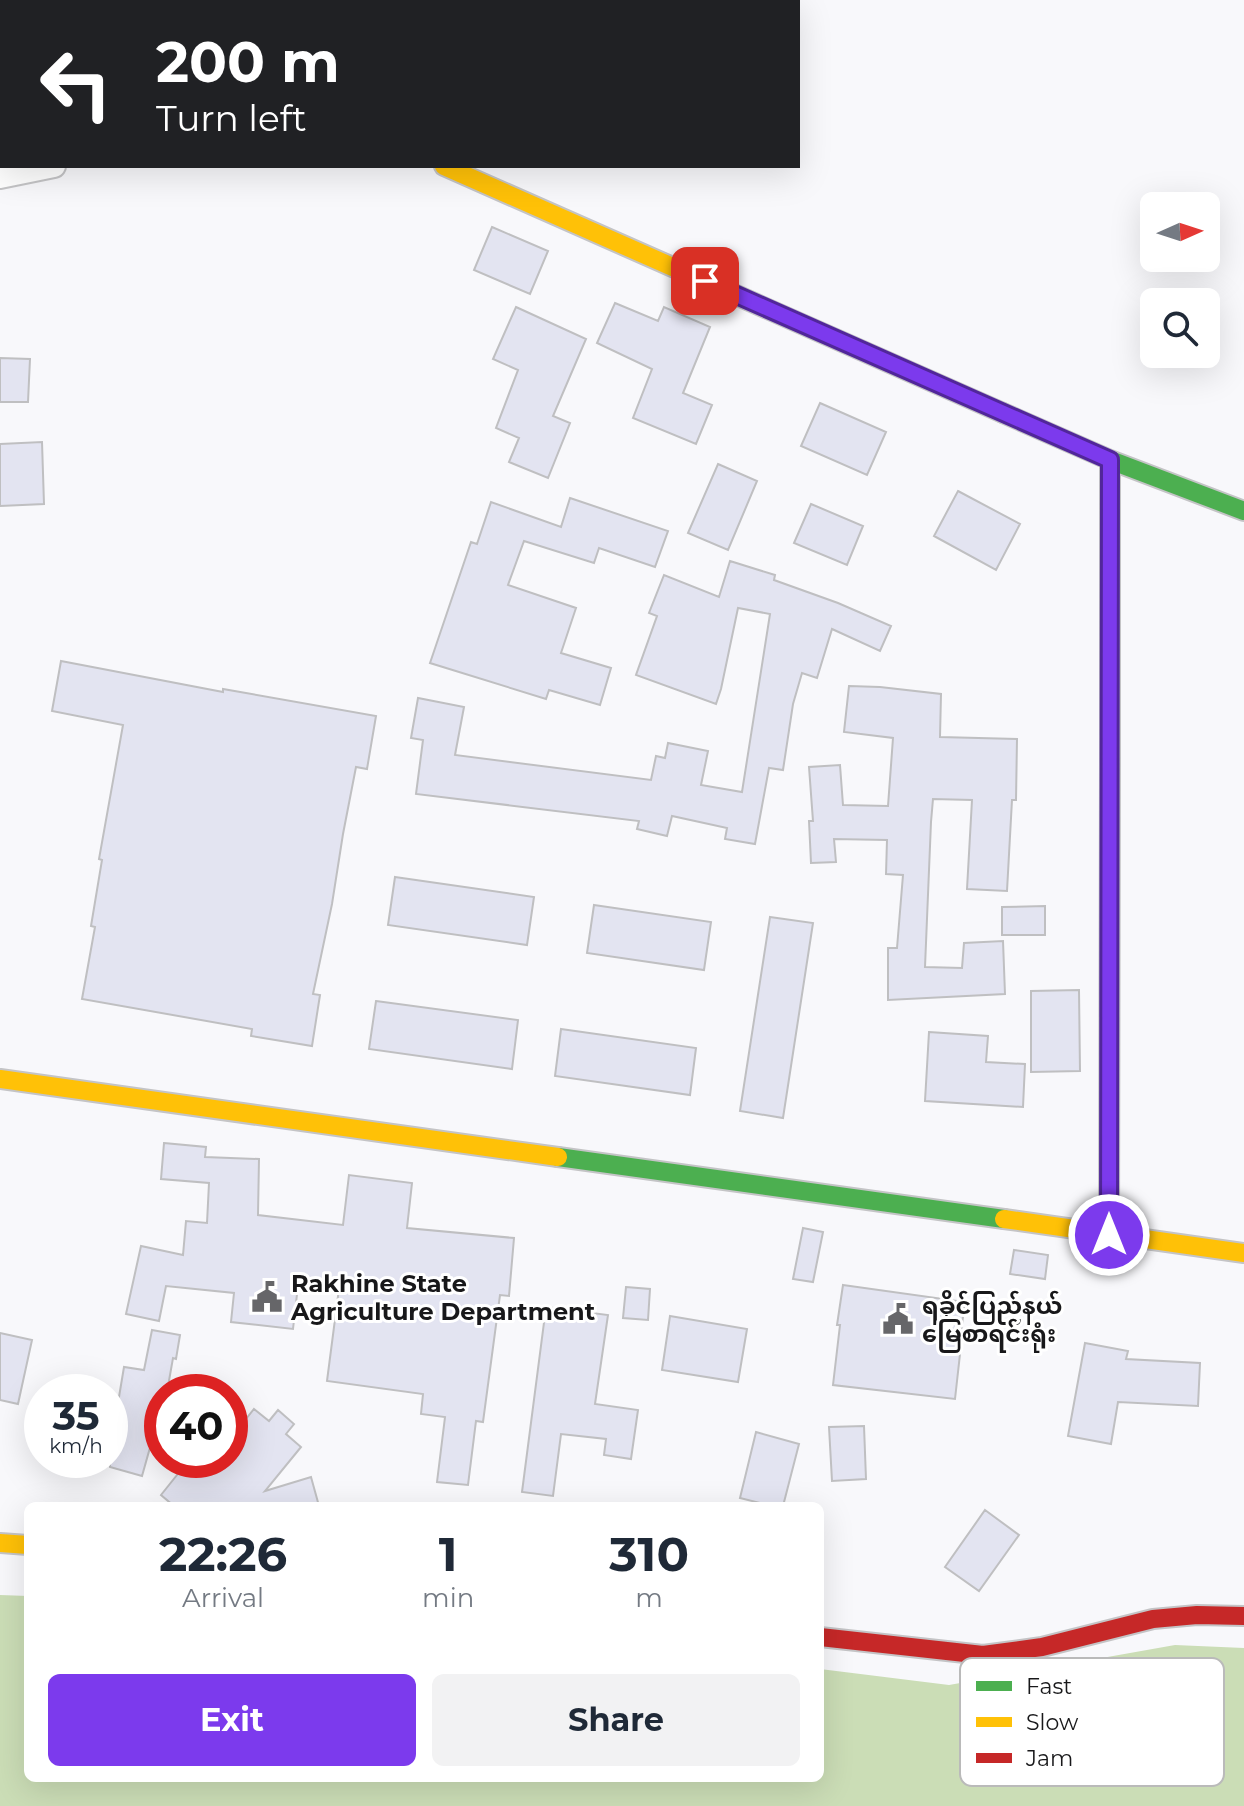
<!DOCTYPE html>
<html lang="en">
<head>
<meta charset="utf-8">
<style>
	:root { --surface:#fff; --page:#f2f2f3; --text:#1f2937; --muted:#747a83; --accent:#7c3aed }
	body { margin:0; font-family:Montserrat,"Noto Sans Myanmar",sans-serif; background:var(--page); color:var(--text); height:100vh; display:flex; flex-direction:column; font-size:30px; white-space:nowrap }
	* { box-sizing:border-box; margin:0 }
	p { font-size:26px; color:var(--muted) }
	.icon { flex:none; width:44px; height:44px; fill:none; stroke:currentColor; stroke-width:2; stroke-linecap:round; stroke-linejoin:round }
	.map { position:relative; flex:1; overflow:hidden }
	.sheet { position:absolute; left:24px; top:1502px; width:800px; height:280px; display:flex; flex-direction:column; background:var(--surface); border-radius:12px; box-shadow:0 8px 32px #0002 }
	.sheet>* { flex:none }
	.banner { position:absolute; left:0px; top:0px; width:800px; height:168px; box-shadow:0 8px 32px #0002; background:#202124; color:#fff; overflow:hidden }
	.needle { width:52px; rotate:87deg }
	.fabs { position:absolute; left:1140px; top:192px; display:grid; gap:16px }
	.fabs a { display:grid; place-items:center; width:80px; height:80px; border-radius:12px; background:var(--surface); box-shadow:0 8px 32px #0002; font-size:40px }
	.speed { position:absolute; left:24px; top:1374px; display:flex; gap:16px; font-size:40px; font-weight:700; text-align:center }
	.speed>* { display:grid; place-content:center; width:104px; height:104px; border-radius:50%; background:var(--surface); box-shadow:0 8px 32px #0002; line-height:1 }
	.speed small { font-size:20px; font-weight:400 }
	.speed .limit { border:12px solid #d22; background:#fff; color:#111 }
	.pin { position:absolute; display:grid; place-items:center; width:68px; height:68px; color:#fff; margin:-34px; border-radius:16px; box-shadow:0 4px 12px #0006 }
	.me { position:absolute; width:88px; margin:-44px; rotate:0deg; stroke-linejoin:round; filter:drop-shadow(0 0 6px #0008) }
	.turn { display:flex; align-items:center; gap:28px; height:168px; padding:0 24px; font-size:36px }
	.turn .icon { width:104px; height:104px; stroke-width:2.5 }
	.turn b { display:block; font-size:56px; line-height:68px }
	.eta { display:flex; justify-content:space-evenly; align-items:center; height:136px; text-align:center }
	.eta b { font-size:48px; font-weight:700; line-height:56px }
	.button { display:flex; gap:16px; margin-top:auto; padding:16px 24px }
	.button a { flex:1; height:92px; border-radius:12px; background:var(--accent); color:#fff; font-size:32px; font-weight:700; line-height:92px; text-align:center }
	.button a+a { background:var(--page); color:var(--text) }
	.map>svg:first-child { display:block }
</style>
</head>
<body>
<div class="map">
<svg width="1244" height="1806" viewBox="0 0 1244 1806">
	<rect width="100%" height="100%" fill="#f8f8fb"/>
	<path fill="#cbddb6" d="M 0,1595 L 28,1596 L 28,1778 L 820,1778 L 820,1669 L 949,1685 L 1175,1645 L 1244,1648 L 1244,1806 L 0,1806 Z"/>
	<path fill="#e3e4f1" stroke="#bfbfc1" stroke-width="2" d="M 492,227 L 548,251 L 530,294 L 474,270 Z
		M 615,303 L 658,321 L 664,307 L 710,327 L 683,393 L 712,405 L 696,444 L 633,418 L 652,369 L 597,343 Z
		M 516,307 L 586,339 L 553,416 L 570,423 L 548,478 L 509,462 L 519,438 L 496,428 L 518,370 L 493,359 Z
		M 0,358 L 30,359 L 28,402 L 0,402 Z
		M 820,403 L 886,432 L 867,475 L 801,446 Z
		M 42,442 L 44,504 L 0,506 L 0,444 Z
		M 718,464 L 757,481 L 728,550 L 688,533 Z
		M 958,491 L 1020,524 L 996,570 L 934,536 Z
		M 570,498 L 668,531 L 655,567 L 599,548 L 594,563 L 524,541 L 508,585 L 576,608 L 561,653 L 611,668 L 600,705 L 549,690 L 546,699 L 430,663 L 471,542 L 477,544 L 491,502 L 561,527 Z
		M 811,504 L 863,526 L 847,565 L 794,543 Z
		M 730,561 L 775,575 L 774,580 L 838,603 L 891,626 L 880,651 L 832,629 L 817,678 L 802,673 L 793,704 L 783,770 L 769,768 L 755,844 L 725,839 L 727,828 L 672,816 L 667,836 L 637,829 L 639,821 L 416,794 L 423,740 L 411,738 L 418,698 L 464,707 L 455,755 L 651,780 L 656,756 L 665,758 L 668,743 L 708,751 L 701,785 L 742,792 L 770,614 L 738,608 L 721,689 L 716,704 L 636,675 L 657,616 L 649,613 L 664,575 L 719,597 Z
		M 61,661 L 223,692 L 223,689 L 376,716 L 367,769 L 356,767 L 343,834 L 332,904 L 313,994 L 320,995 L 312,1046 L 251,1036 L 252,1029 L 82,999 L 95,927 L 91,926 L 102,860 L 99,859 L 123,725 L 52,711 Z
		M 849,686 L 880,687 L 941,694 L 940,737 L 1017,739 L 1016,800 L 1012,800 L 1007,891 L 967,889 L 972,800 L 933,799 L 931,822 L 925,967 L 962,968 L 964,943 L 1003,941 L 1005,994 L 888,1000 L 888,948 L 897,948 L 903,875 L 886,874 L 887,840 L 834,839 L 836,862 L 811,863 L 809,821 L 813,821 L 809,767 L 840,765 L 843,805 L 888,806 L 893,738 L 844,732 Z
		M 395,877 L 534,897 L 527,945 L 388,925 Z
		M 594,905 L 711,922 L 704,970 L 587,953 Z
		M 1045,906 L 1045,935 L 1002,935 L 1002,907 Z
		M 770,917 L 813,923 L 783,1118 L 740,1111 Z
		M 1079,990 L 1080,1071 L 1031,1072 L 1031,991 Z
		M 376,1001 L 518,1020 L 512,1069 L 369,1049 Z
		M 561,1029 L 696,1048 L 690,1095 L 555,1076 Z
		M 929,1032 L 988,1036 L 986,1062 L 1025,1064 L 1023,1107 L 925,1101 Z
		M 164,1143 L 206,1147 L 205,1157 L 259,1159 L 258,1215 L 343,1225 L 349,1175 L 412,1183 L 407,1228 L 514,1238 L 509,1296 L 500,1295 L 483,1422 L 476,1421 L 468,1485 L 437,1482 L 445,1417 L 421,1414 L 423,1394 L 327,1381 L 340,1281 L 299,1277 L 293,1329 L 231,1322 L 234,1293 L 166,1286 L 159,1321 L 126,1314 L 141,1246 L 183,1255 L 186,1221 L 207,1223 L 209,1183 L 161,1179 Z
		M 803,1228 L 823,1232 L 813,1282 L 793,1279 Z
		M 1014,1250 L 1048,1255 L 1045,1279 L 1010,1274 Z
		M 843,1285 L 965,1302 L 958,1354 L 960,1354 L 955,1399 L 833,1385 L 840,1325 L 837,1325 Z
		M 626,1287 L 650,1289 L 648,1320 L 623,1318 Z
		M 546,1307 L 608,1315 L 595,1404 L 638,1410 L 631,1459 L 604,1455 L 606,1439 L 561,1434 L 553,1496 L 522,1492 Z
		M 670,1316 L 747,1329 L 738,1382 L 662,1370 Z
		M 152,1330 L 180,1335 L 176,1359 L 173,1358 L 167,1392 L 162,1392 L 162,1405 L 142,1476 L 110,1467 L 110,1428 L 119,1397 L 124,1367 L 144,1370 Z
		M 0,1333 L 32,1340 L 18,1404 L 0,1400 Z
		M 1085,1343 L 1128,1351 L 1126,1359 L 1200,1363 L 1198,1406 L 1118,1402 L 1111,1444 L 1068,1436 Z
		M 254,1409 L 269,1421 L 278,1410 L 294,1424 L 286,1434 L 301,1447 L 265,1491 L 311,1477 L 319,1506 L 174,1506 L 161,1495 L 189,1460 L 230,1460 L 230,1439 Z
		M 864,1426 L 866,1479 L 832,1481 L 829,1427 Z
		M 756,1432 L 799,1444 L 783,1506 L 772,1506 L 740,1498 Z
		M 985,1510 L 1019,1535 L 979,1591 L 945,1567 Z"/>
	<g fill="none" stroke-linecap="round" stroke-linejoin="round">
		<defs>
			<path id="street" d="M 214,0 L 215,2
				M 359,2 L 362,0
				M 0,177 L 54,166"/>
			<path id="fast" d="M 1003,413 L 1110,460 L 1244,511
				M 1110,760 L 1110,460
				M 558,1157 L 1004,1219"/>
			<path id="slow" d="M 444,166 L 1003,413
				M 0,1079 L 558,1157
				M 1004,1219 L 1244,1253
				M 0,1543 L 28,1545"/>
			<path id="jam" d="M 1109,1235 L 1110,760
				M 820,1637 L 983,1655 L 1042,1647 L 1153,1619 L 1197,1615 L 1244,1616"/>
		</defs>
		<use href="#street" stroke="#c4c4c6" stroke-width="26"/>
		<use href="#fast" stroke="#c4c4c6" stroke-width="22"/>
		<use href="#slow" stroke="#c4c4c6" stroke-width="22"/>
		<use href="#jam" stroke="#c4c4c6" stroke-width="22"/>
		<use href="#street" stroke="#fefefe" stroke-width="22"/>
		<use href="#fast" stroke="#4caf50" stroke-width="18"/>
		<use href="#slow" stroke="#ffc107" stroke-width="18"/>
		<use href="#jam" stroke="#c62828" stroke-width="18"/>
	</g>
	<g fill="none" stroke-linecap="round" stroke-linejoin="round">
		<defs>
			<path id="route" d="M 705,281 L 1110,460 L 1109,1235"/>
		</defs>
		<use href="#route" stroke="#51269a" stroke-width="20"/>
		<use href="#route" stroke="#7c3aed" stroke-width="14"/>
	</g>
	<defs>
		<symbol id="civic-bare" viewBox="-9 -9 18 18"><path d="M-.6-6.5H3V-4.5H.6V-3L4-1V1h2V6H-6V1h2V-1L-.6-3ZM-1.2 2.5V6h2.4V2.5Z" fill="#666669" stroke="#fff" stroke-width="2.5" paint-order="stroke"/></symbol>
	</defs>
	<g fill-rule="evenodd">
		<use href="#civic-bare" x="245" y="1275" width="44" height="44"/>
		<use href="#civic-bare" x="876" y="1297" width="44" height="44"/>
	</g>
	<g text-anchor="middle" dominant-baseline="central" stroke-width="6" stroke-linejoin="round" paint-order="stroke">
		<g font-size="24" font-weight="bold" fill="#18181a" stroke="#fff" text-anchor="start">
			<text x="291" y="1283">Rakhine State<tspan x="291" dy="28">Agriculture Department</tspan></text>
			<text x="922" y="1305">ရခိုင်ပြည်နယ်<tspan x="922" dy="28">မြေစာရင်းရုံး</tspan></text>
		</g>
	</g>
	<rect x="960" y="1658" width="264" height="128" rx="12" fill="#fff" stroke="#bababa" stroke-width="2"/>
	<rect x="976" y="1681" width="36" height="10" fill="#4caf50"/>
	<rect x="976" y="1717" width="36" height="10" fill="#ffc107"/>
	<rect x="976" y="1753" width="36" height="10" fill="#c62828"/>
	<g font-size="22" fill="#18181a">
		<text x="1026" y="1694">Fast</text>
		<text x="1026" y="1730">Slow</text>
		<text x="1026" y="1766">Jam</text>
	</g>
</svg>
<div class="fabs">
<a><svg class="needle" viewBox="-14 -14 28 28"><path d="M0-13l5 13h-10z" fill="#e53935"/><path d="M0 13l5-13h-10z" fill="#747a83"/></svg></a>
<a><svg class="icon" aria-label="search" viewBox="0 0 24 24"><circle cx="10" cy="10" r="6"/><path d="M15 15l6 6"/></svg></a>
</div>
<div class="speed"><div>35<small>km/h</small></div><div class="limit">40</div></div>
<div class="pin" style="left:705px;top:281px;background:#d93025"><svg class="icon" aria-label="arrive" viewBox="0 0 24 24"><path d="M6 21V4h12l-3 4 3 4H6"/></svg></div>
<svg class="me" style="left:1109px;top:1235px" viewBox="-20 -20 40 40"><circle r="17" fill="#7c3aed" stroke="#fff" stroke-width="3"/><path d="M0-11L8 9 0 5-8 9z" fill="#fff"/></svg>
<div class="banner">
<div class="turn"><svg class="icon" aria-label="left" viewBox="0 0 24 24"><path d="M17 20v-9H6M10 6l-5 5 5 5"/></svg><div><b>200 m</b>Turn left</div></div>
</div>
<section class="sheet">
<div class="eta">
<div><b>22:26</b><p>Arrival</p></div>
<div><b>1</b><p>min</p></div>
<div><b>310</b><p>m</p></div>
</div>
<div class="button"><a>Exit</a><a>Share</a></div>
</section>
</div>
</body>
</html>
